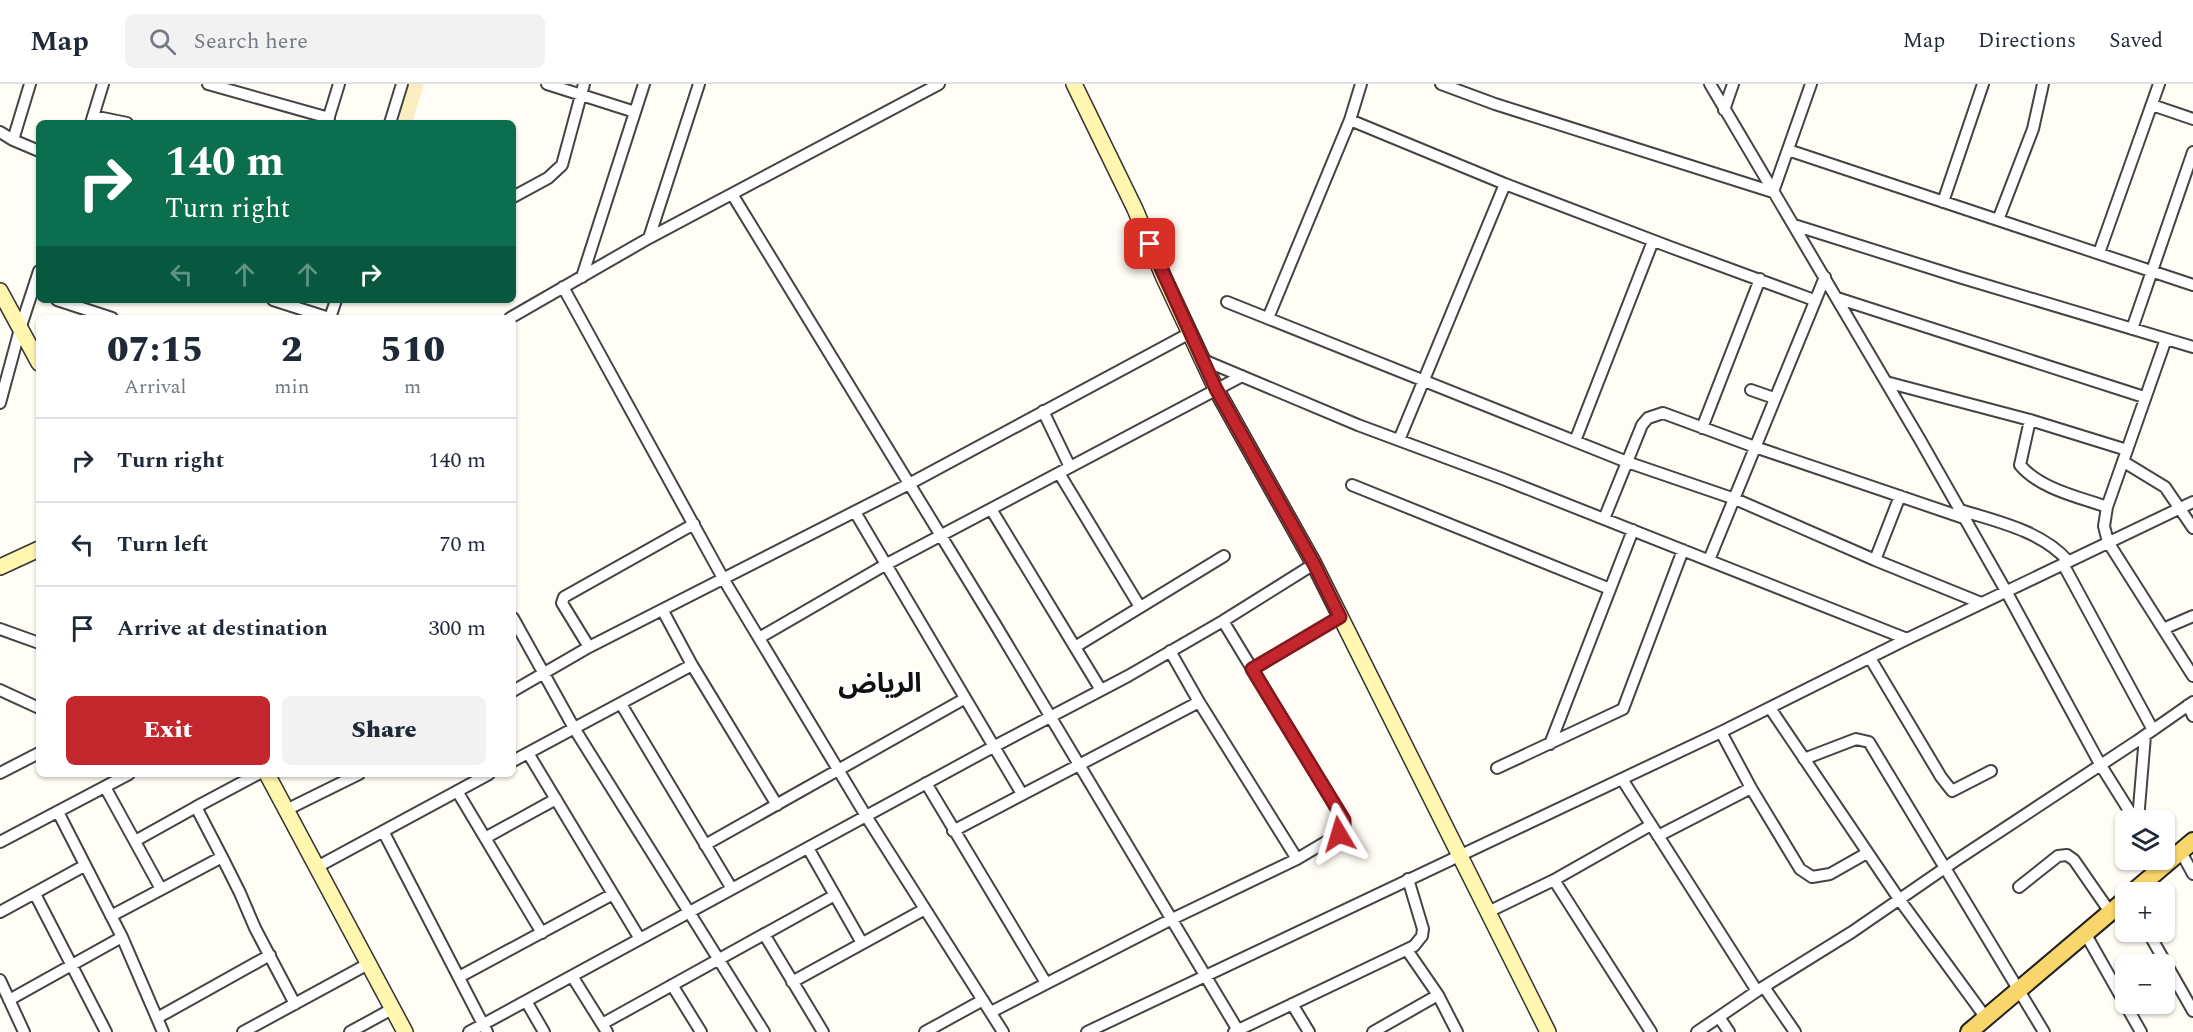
<!DOCTYPE html>
<html lang="en">
<head>
<meta charset="utf-8">
<style>
	:root { --surface:#fff; --page:#f2f2f3; --text:#1f2937; --muted:#747a83; --line:#e0e1e3; --accent:#c4262e }
	body { margin:0; font-family:Spectral,"Noto Sans Arabic",serif; background:var(--page); color:var(--text); height:100vh; display:flex; flex-direction:column; font-size:22px; white-space:nowrap }
	* { box-sizing:border-box; margin:0 }
	p { font-size:20px; color:var(--muted) }
	.icon { flex:none; width:33px; height:33px; fill:none; stroke:currentColor; stroke-width:2; stroke-linecap:round; stroke-linejoin:round }
	.map { position:relative; flex:1; overflow:hidden }
	.panel { position:absolute; left:36px; top:231px; width:480px; height:462px; display:flex; flex-direction:column; background:var(--surface); border-radius:9px; box-shadow:0 2px 4px #0004 }
	.panel>* { flex:none }
	.top-card { position:absolute; left:36px; top:36px; width:480px; height:183px; border-radius:9px; box-shadow:0 2px 4px #0004; background:#0b6e4f; color:#fff; overflow:hidden }
	.buttons { position:absolute; left:2115px; top:726px; display:grid; gap:12px }
	.buttons a { display:grid; place-items:center; width:60px; height:60px; border-radius:9px; background:var(--surface); box-shadow:0 2px 4px #0004; font-size:30px }
	.pin { position:absolute; display:grid; place-items:center; width:51px; height:51px; color:#fff; margin:-26px; border-radius:12px; box-shadow:0 3px 9px #0006 }
	.me { position:absolute; width:66px; margin:-33px; rotate:353deg; stroke-linejoin:round; filter:drop-shadow(0 0 4px #0008) }
	.turn { display:flex; align-items:center; gap:21px; height:126px; padding:0 30px; font-size:27px }
	.turn .icon { width:78px; height:78px; stroke-width:2.5 }
	.turn b { display:block; font-size:42px; line-height:51px }
	.lanes { display:flex; align-items:center; height:57px; padding:0 30px; background:#0003; justify-content:center; gap:30px; direction:ltr }
	.lanes .off { opacity:.35 }
	.eta { display:flex; justify-content:space-evenly; align-items:center; height:102px; text-align:center }
	.eta b { font-size:36px; font-weight:800; line-height:42px }
	.primary-button { display:flex; gap:12px; margin-top:auto; padding:12px 30px }
	.primary-button a { flex:1; height:69px; border-radius:9px; background:var(--accent); color:#fff; font-size:24px; font-weight:800; line-height:69px; text-align:center }
	.primary-button a+a { background:var(--page); color:var(--text) }
	ul { padding:0; list-style:none }
	li { display:flex; align-items:center; gap:18px; height:84px; padding:0 30px; border-top:2px solid var(--line) }
	li div { flex:1 }
	li b { display:block; font-size:22px }
	li em { font-style:normal }
	header { display:flex; align-items:center; gap:36px; box-sizing:border-box; height:84px; padding:0 30px; background:var(--surface); border-bottom:2px solid var(--line) }
	header strong { font-size:28px }
	nav { display:flex; gap:33px; margin-inline-start:auto; font-size:21px }
	.search { width:420px; height:54px; background:var(--page); display:flex; align-items:center; gap:15px; box-sizing:border-box; padding:0 21px; border-radius:9px; color:var(--muted); font-size:22px }
	.map>svg:first-child { display:block }
</style>
</head>
<body>
<header>
<strong>Map</strong>
<div class="search"><svg class="icon" aria-label="search" viewBox="0 0 24 24"><circle cx="10" cy="10" r="6"/><path d="M15 15l6 6"/></svg>Search here</div>
<nav><a>Map</a><a>Directions</a><a>Saved</a></nav>
</header>
<div class="map">
<svg width="2193" height="948" viewBox="0 0 2193 948">
	<rect width="100%" height="100%" fill="#fffdf5"/>
	<path fill="#fbeec1" d="M 405,0 L 424,0 L 412,39 L 393,39 Z"/>
	<g fill="none" stroke-linecap="round" stroke-linejoin="round">
		<defs>
			<path id="street" d="M 30,0 L 13,56 L 39,67
				M 208,0 L 329,34
				M 547,0 L 635,28 L 644,0
				M 1441,0 L 1495,20 L 1773,108 L 1811,0
				M 1710,0 L 1919,354 L 2006,507 L 2100,680 L 2135,736
				M 2152,21 L 2193,35
				M 1724,26 L 1733,0
				M 93,32 L 127,39
				M 1350,36 L 1505,100 L 1670,163 L 1814,216
				M 91,39 L 103,0
				M 327,39 L 339,0
				M 390,39 L 402,0
				M 0,48 L 13,56
				M 1788,66 L 2193,201
				M 732,110 L 995,540 L 1239,948
				M 513,113 L 548,94 L 562,81 L 584,0
				M 1943,118 L 1983,0
				M 1998,136 L 2033,45 L 2043,0
				M 1794,141 L 1959,193 L 2193,263
				M 649,154 L 699,0
				M 2099,169 L 2159,0
				M 582,193 L 635,28
				M 563,203 L 724,496 L 866,732 L 1003,948
				M 1837,214 L 2144,313
				M 57,216 L 112,234
				M 273,216 L 329,234
				M 1227,218 L 1627,378 L 1735,415 L 1875,476 L 1981,519
				M 330,234 L 336,216
				M 510,234 L 649,154 L 939,0
				M 1268,234 L 1350,36 L 1361,0
				M 2132,245 L 2193,68
				M 2166,255 L 2107,423 L 2104,442 L 2108,458 L 2193,592
				M 1201,275 L 1358,341 L 1503,395 L 1907,555
				M 1886,298 L 2030,336 L 2127,366
				M 1751,306 L 1774,314
				M 0,319 L 20,245 L 39,187
				M 1043,327 L 1070,383
				M 2030,336 L 2020,381 C 2040,405 2079,413 2107,423
				M 1702,344 L 1760,195
				M 1399,356 L 1505,100
				M 1575,357 L 1653,157
				M 2124,378 L 2165,403 L 2193,444
				M 1059,389 L 1140,523
				M 1352,401 L 1610,505
				M 991,425 L 1101,606
				M 1960,426 C 1996,437 2042,447 2068,477
				M 855,428 L 1022,710
				M 1604,435 L 1642,341 L 1648,334 L 1663,329 L 1755,363 L 1964,434
				M 1709,476 L 1825,193
				M 1875,476 L 1900,412
				M 2063,480 L 2153,646
				M 663,527 L 692,581 L 777,721
				M 513,534 L 574,644 L 764,948
				M 0,545 L 39,559
				M 2163,545 L 2193,532
				M 759,554 L 885,481 L 1242,292
				M 589,563 L 562,519 L 564,513 L 694,440
				M 1075,563 L 1224,472
				M 1170,567 L 1199,618 L 1297,775
				M 1870,574 L 1941,693 L 1952,707 L 1991,687
				M 1253,585 L 1340,533
				M 0,606 L 39,624
				M 513,607 L 589,563 L 909,400 L 1190,249
				M 621,620 L 732,805
				M 2188,621 L 2193,632
				M 1770,624 L 1899,815 L 1986,934
				M 1721,648 L 1751,704 L 1800,785 L 1812,793 L 1830,790 L 1867,769
				M 1550,660 L 1633,446
				M 528,669 L 640,855
				M 1804,675 L 1856,655 L 1869,658 L 2044,948
				M 513,677 L 692,581
				M 1497,684 L 1623,625 L 1683,466
				M 0,689 L 39,669
				M 1622,695 L 1757,907
				M 926,699 L 1046,899
				M 105,703 L 161,805
				M 457,707 L 542,849
				M 196,723 L 258,690
				M 286,726 L 359,690
				M 58,728 L 122,853 L 163,948
				M 2138,736 L 2145,652
				M 383,747 L 487,948
				M 953,747 L 1199,618
				M 1658,752 L 1751,704
				M 485,754 L 556,715
				M 135,757 L 196,723 L 222,773
				M 0,758 L 129,690
				M 705,761 L 964,615
				M 808,764 L 862,859
				M 2181,768 L 2193,790
				M 317,783 L 489,690
				M 1554,796 L 1651,948
				M 2019,803 L 2058,772 L 2067,771 L 2074,776 L 2110,828
				M 35,810 L 106,948
				M 0,828 L 84,782
				M 1488,828 L 1554,796 L 1651,741
				M 111,832 L 222,773 L 240,809 L 255,844 L 295,920
				M 2148,848 L 2193,927
				M 2085,849 L 2141,948
				M 764,850 L 823,948
				M 1407,866 L 1438,911 L 1457,948
				M 572,892 L 607,948
				M 459,893 L 613,810
				M 0,896 L 24,948
				M 792,898 L 925,825
				M 672,901 L 701,948
				M 1764,903 L 1795,948
				M 9,916 L 122,853
				M 526,917 L 544,948
				M 1292,920 L 1309,948
				M 991,928 L 1170,836 L 1297,775 L 1339,750 L 1344,743 L 1344,736 L 1223,537
				M 1719,933 L 1729,948
				M 157,934 L 270,871
				M 602,940 L 835,811
				M 243,948 L 368,880
				M 350,948 L 392,925
				M 469,948 L 993,663 L 1128,592 L 1223,537 L 1314,480
				M 925,948 L 983,916
				M 1087,948 L 1721,648 L 1907,555 L 2193,418
				M 1234,948 L 1414,862 L 1422,852 L 1423,845 L 1408,795
				M 1373,948 L 1438,911
				M 1697,948 L 1757,907 L 1852,848 L 1955,777 L 2137,657 L 2193,618"/>
			<path id="secondary" d="M 1074,0 L 1135,125 L 1164,194 L 1216,305 L 1314,480 L 1548,948
				M 0,207 L 39,279
				M 0,483 L 39,465
				M 267,690 L 405,948"/>
			<path id="primary" d="M 2133,808 L 2193,757
				M 1969,948 L 2126,815"/>
		</defs>
		<use href="#street" stroke="#444" stroke-width="14"/>
		<use href="#secondary" stroke="#333" stroke-width="18"/>
		<use href="#primary" stroke="#222" stroke-width="20"/>
		<use href="#street" stroke="#fff" stroke-width="10"/>
		<use href="#secondary" stroke="#fff6b0" stroke-width="15"/>
		<use href="#primary" stroke="#f9d66b" stroke-width="16"/>
	</g>
	<g fill="none" stroke-linecap="round" stroke-linejoin="round">
		<defs>
			<path id="route" d="M 1150,160 L 1216,305 L 1314,480 L 1340,533 L 1252,585 L 1344,736 L 1344,743 L 1339,750"/>
		</defs>
		<use href="#route" stroke="#7f191e" stroke-width="15"/>
		<use href="#route" stroke="#c4262e" stroke-width="10"/>
	</g>
	<g text-anchor="middle" dominant-baseline="central" stroke-width="6" stroke-linejoin="round" paint-order="stroke">
		<g font-size="27" font-weight="bold" fill="#111" stroke="#fff">
			<text x="880" y="600">الرياض</text>
		</g>
	</g>
</svg>
<div class="buttons">
<a><svg class="icon" aria-label="layers" viewBox="0 0 24 24"><path d="M12 4l9 5-9 5-9-5zM3 14l9 5 9-5"/></svg></a>
<a>+</a>
<a>−</a>
</div>
<div class="pin" style="left:1150px;top:160px;background:#d93025"><svg class="icon" aria-label="arrive" viewBox="0 0 24 24"><path d="M6 21V4h12l-3 4 3 4H6"/></svg></div>
<svg class="me" style="left:1339px;top:750px" viewBox="-20 -20 40 40"><path d="M0-17L14 15 0 8-14 15z" fill="#c4262e" stroke="#fff" stroke-width="4"/></svg>
<div class="top-card">
<div class="turn"><svg class="icon" aria-label="right" viewBox="0 0 24 24"><path d="M7 20v-9h11M14 6l5 5-5 5"/></svg><div><b>140 m</b>Turn right</div></div>
<div class="lanes"><svg class="icon off" aria-label="left" viewBox="0 0 24 24"><path d="M17 20v-9H6M10 6l-5 5 5 5"/></svg><svg class="icon off" aria-label="ahead" viewBox="0 0 24 24"><path d="M12 20V5M6 11l6-6 6 6"/></svg><svg class="icon off" aria-label="ahead" viewBox="0 0 24 24"><path d="M12 20V5M6 11l6-6 6 6"/></svg><svg class="icon" aria-label="right" viewBox="0 0 24 24"><path d="M7 20v-9h11M14 6l5 5-5 5"/></svg></div>
</div>
<section class="panel">
<div class="eta">
<div><b>07:15</b><p>Arrival</p></div>
<div><b>2</b><p>min</p></div>
<div><b>510</b><p>m</p></div>
</div>
<ul>
<li><svg class="icon" aria-label="right" viewBox="0 0 24 24"><path d="M7 20v-9h11M14 6l5 5-5 5"/></svg><div><b>Turn right</b></div><em>140 m</em></li>
<li><svg class="icon" aria-label="left" viewBox="0 0 24 24"><path d="M17 20v-9H6M10 6l-5 5 5 5"/></svg><div><b>Turn left</b></div><em>70 m</em></li>
<li><svg class="icon" aria-label="arrive" viewBox="0 0 24 24"><path d="M6 21V4h12l-3 4 3 4H6"/></svg><div><b>Arrive at destination</b></div><em>300 m</em></li>
</ul>
<div class="primary-button"><a>Exit</a><a>Share</a></div>
</section>
</div>
</body>
</html>
